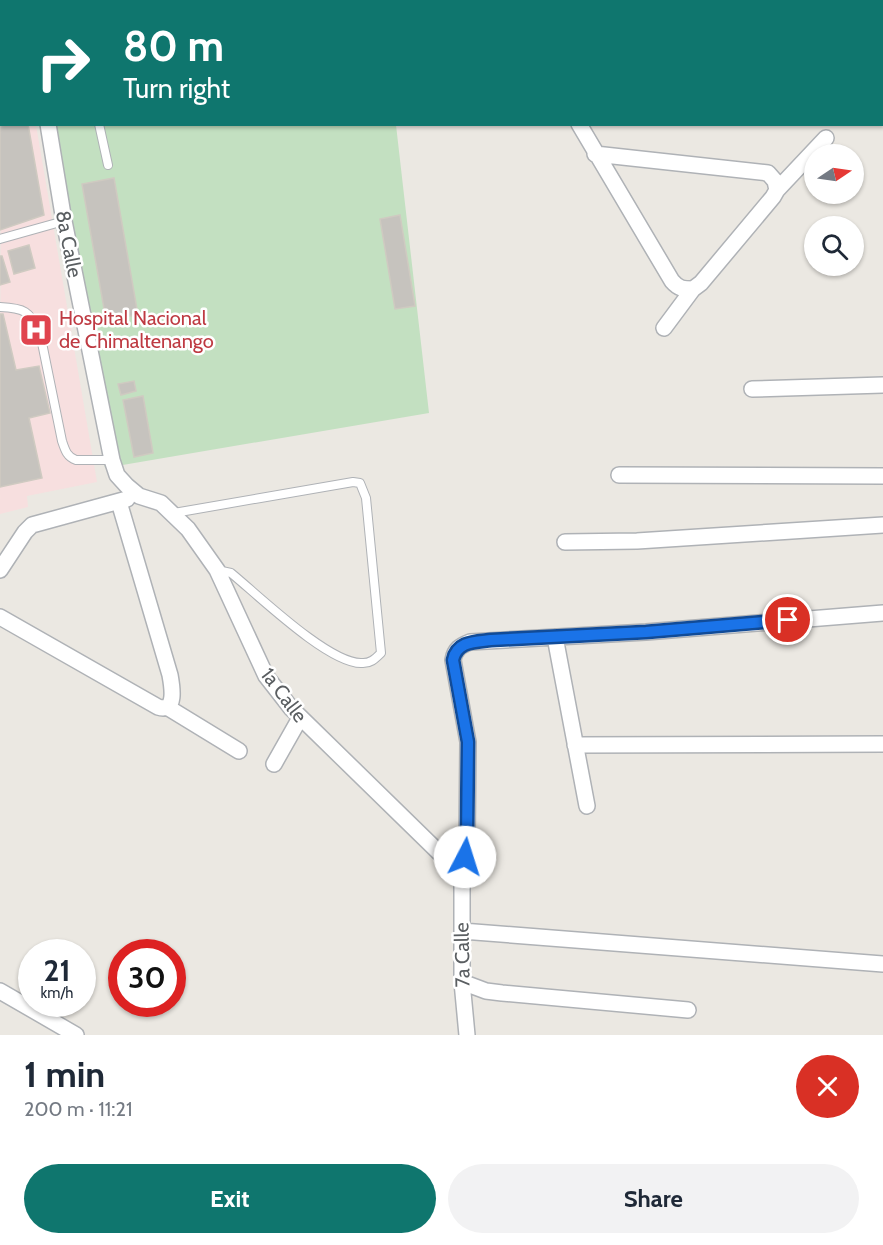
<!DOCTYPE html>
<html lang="en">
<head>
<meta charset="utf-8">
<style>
	:root { --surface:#fff; --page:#f2f2f3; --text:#1f2937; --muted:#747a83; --accent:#0f766e }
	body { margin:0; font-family:Cabin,sans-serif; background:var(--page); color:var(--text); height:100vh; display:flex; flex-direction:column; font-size:22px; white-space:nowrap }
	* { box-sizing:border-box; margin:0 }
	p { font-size:20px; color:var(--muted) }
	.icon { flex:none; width:33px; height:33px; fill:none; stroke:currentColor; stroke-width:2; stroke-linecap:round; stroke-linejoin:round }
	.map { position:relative; height:1035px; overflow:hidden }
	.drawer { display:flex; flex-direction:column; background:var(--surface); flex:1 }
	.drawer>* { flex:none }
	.hud { position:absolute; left:0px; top:0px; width:884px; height:126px; box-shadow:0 2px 4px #0004; background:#0f766e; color:#fff; overflow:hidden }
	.needle { width:39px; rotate:77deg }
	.fabs { position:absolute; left:804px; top:144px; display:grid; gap:12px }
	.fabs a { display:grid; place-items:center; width:60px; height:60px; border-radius:50%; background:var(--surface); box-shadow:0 2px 4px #0004; font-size:30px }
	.speed { position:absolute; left:18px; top:939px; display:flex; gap:12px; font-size:30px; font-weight:700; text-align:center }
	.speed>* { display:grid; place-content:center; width:78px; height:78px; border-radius:50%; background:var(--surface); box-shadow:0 2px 4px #0004; line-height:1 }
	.speed small { font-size:15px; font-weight:400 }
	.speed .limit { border:9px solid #d22; background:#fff; color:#111 }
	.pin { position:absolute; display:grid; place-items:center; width:51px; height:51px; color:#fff; margin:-26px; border:3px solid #fff; border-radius:50%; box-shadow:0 2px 6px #0007 }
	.me { position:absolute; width:66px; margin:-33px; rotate:5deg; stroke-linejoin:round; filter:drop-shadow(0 0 4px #0008) }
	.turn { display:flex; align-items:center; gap:21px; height:126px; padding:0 24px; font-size:27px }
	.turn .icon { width:78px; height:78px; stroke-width:2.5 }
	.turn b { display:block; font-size:42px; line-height:51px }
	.round { display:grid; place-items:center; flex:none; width:63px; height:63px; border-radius:32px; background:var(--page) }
	.head { display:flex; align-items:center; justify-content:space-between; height:102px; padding:0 24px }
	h1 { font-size:36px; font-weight:800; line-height:45px }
	.primary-button { display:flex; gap:12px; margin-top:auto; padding:12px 24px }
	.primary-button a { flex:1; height:69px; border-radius:36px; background:var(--accent); color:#fff; font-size:24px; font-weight:800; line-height:69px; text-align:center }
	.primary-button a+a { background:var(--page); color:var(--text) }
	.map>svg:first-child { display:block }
</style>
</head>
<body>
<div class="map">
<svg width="883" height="1035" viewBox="0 0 883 1035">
	<rect width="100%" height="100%" fill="#ebe8e2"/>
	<path fill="#f7dfdf" d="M 1,32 L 2,124 L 36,125 L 97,482 L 27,496 L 28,507 L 0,514 Z"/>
	<path fill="#c3e0c1" d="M 27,0 L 382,0 L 382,1 L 27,2 Z
		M 48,125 L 396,125 L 429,413 L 105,468 Z"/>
	<path fill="#c6c3be" stroke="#cfcac1" stroke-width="1.5" d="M 0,40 L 2,40 L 2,124 L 28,124 L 44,215 L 0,230 Z
		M 114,178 L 138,315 L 106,320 L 82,184 Z
		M 400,215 L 415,306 L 395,309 L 380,219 Z
		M 29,245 L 35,268 L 14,274 L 8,251 Z
		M 0,256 L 2,256 L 10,282 L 0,285 Z
		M 0,314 L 3,314 L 16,370 L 39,366 L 50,413 L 29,418 L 42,478 L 0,487 Z
		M 134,381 L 136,391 L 121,395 L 118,384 Z
		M 143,396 L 153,453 L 134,457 L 123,400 Z"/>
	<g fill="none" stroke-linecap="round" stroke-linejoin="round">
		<defs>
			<path id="lane" d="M 240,2 L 249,0
				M 0,6 L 2,6
				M 99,124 L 108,165
				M 0,239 L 64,221
				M 0,307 C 24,308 30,311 40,333 L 62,441 C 65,450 67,457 76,460 L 112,460
				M 174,513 L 353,482 L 360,483 L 366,498 L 381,653 C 375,659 370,664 361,663 C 328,663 258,595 231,573 L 217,570"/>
			<path id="street" d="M 27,0 L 27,2
				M 554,0 L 554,2
				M 730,2 L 731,0
				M 849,2 L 849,0
				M 48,124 L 64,221 L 112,460 L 117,475 L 127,486 L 139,496 L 161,503 L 188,529 L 217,570 L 266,676 L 291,708 L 462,875
				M 579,124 L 672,281 C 679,289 683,289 693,289
				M 595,154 L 768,173 L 775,181 L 777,190 L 773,197 L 701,283 L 693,289 L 664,328
				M 777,190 L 826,138
				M 752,389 L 883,385
				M 619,475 L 883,476
				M 565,542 L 637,541 L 883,525
				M 0,570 L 25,532 L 32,525 L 127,499
				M 0,617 L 158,707 C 177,713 172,686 170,675 L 119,502
				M 555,637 L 587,806
				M 167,707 L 239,751
				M 575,745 L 883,744
				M 274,764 L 300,718
				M 462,931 L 883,964
				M 462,982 L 486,991 L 502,993 L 688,1010
				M 0,991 L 76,1035
				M 467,1035 L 462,982 L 462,875 L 467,839 L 468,742 L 453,660 C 455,649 460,646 470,642 L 646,632 L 883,613"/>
		</defs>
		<use href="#lane" stroke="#afb2b6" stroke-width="10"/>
		<use href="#street" stroke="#afb2b6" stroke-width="18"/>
		<use href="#lane" stroke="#fff" stroke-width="8"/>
		<use href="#street" stroke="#fff" stroke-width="15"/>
	</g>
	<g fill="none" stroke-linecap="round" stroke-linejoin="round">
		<defs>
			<path id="route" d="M 465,857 L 467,838 L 468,742 L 453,660 C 457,641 475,642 491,640 L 646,632 L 788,620"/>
		</defs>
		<use href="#route" stroke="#114b97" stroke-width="15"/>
		<use href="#route" stroke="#1a73e8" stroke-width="10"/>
	</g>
	<defs>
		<symbol id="hospital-square" viewBox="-11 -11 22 22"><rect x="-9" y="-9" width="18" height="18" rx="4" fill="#e0444e" stroke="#fff"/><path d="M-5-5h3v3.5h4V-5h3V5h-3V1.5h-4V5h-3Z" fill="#fff"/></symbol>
	</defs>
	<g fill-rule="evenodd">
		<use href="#hospital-square" x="17" y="311" width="38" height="38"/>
	</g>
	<g text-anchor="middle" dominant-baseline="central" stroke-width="5" stroke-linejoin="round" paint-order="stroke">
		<g font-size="20" fill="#5a5e61" stroke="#fff">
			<text transform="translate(69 244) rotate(79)">8a Calle</text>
			<text transform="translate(284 695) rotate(53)">1a Calle</text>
			<text transform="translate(462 955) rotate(-91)">7a Calle</text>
		</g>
		<g font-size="20" fill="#be3a42" stroke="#fff" text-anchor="start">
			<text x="59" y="318">Hospital Nacional<tspan x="59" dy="23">de Chimaltenango</tspan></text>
		</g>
	</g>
</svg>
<div class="fabs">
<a><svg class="needle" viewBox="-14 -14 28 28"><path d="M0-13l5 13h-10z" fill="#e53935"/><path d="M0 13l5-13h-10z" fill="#747a83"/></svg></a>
<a><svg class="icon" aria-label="search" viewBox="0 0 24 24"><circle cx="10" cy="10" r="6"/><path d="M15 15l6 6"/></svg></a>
</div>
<div class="speed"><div>21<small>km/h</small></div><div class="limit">30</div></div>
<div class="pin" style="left:788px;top:620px;background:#d93025"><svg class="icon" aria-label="arrive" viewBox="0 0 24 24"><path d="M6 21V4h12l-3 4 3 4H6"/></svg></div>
<svg class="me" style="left:465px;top:857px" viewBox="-20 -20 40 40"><circle r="19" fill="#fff"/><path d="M0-13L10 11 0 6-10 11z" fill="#1a73e8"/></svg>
<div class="hud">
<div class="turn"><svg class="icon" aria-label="right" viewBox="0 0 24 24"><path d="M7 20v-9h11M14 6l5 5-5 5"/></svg><div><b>80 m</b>Turn right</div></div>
</div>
</div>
<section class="drawer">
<div class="head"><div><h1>1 min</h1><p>200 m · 11:21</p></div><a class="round" style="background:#d93025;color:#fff"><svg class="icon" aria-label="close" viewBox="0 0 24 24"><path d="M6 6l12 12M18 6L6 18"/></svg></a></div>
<div class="primary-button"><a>Exit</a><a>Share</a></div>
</section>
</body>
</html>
